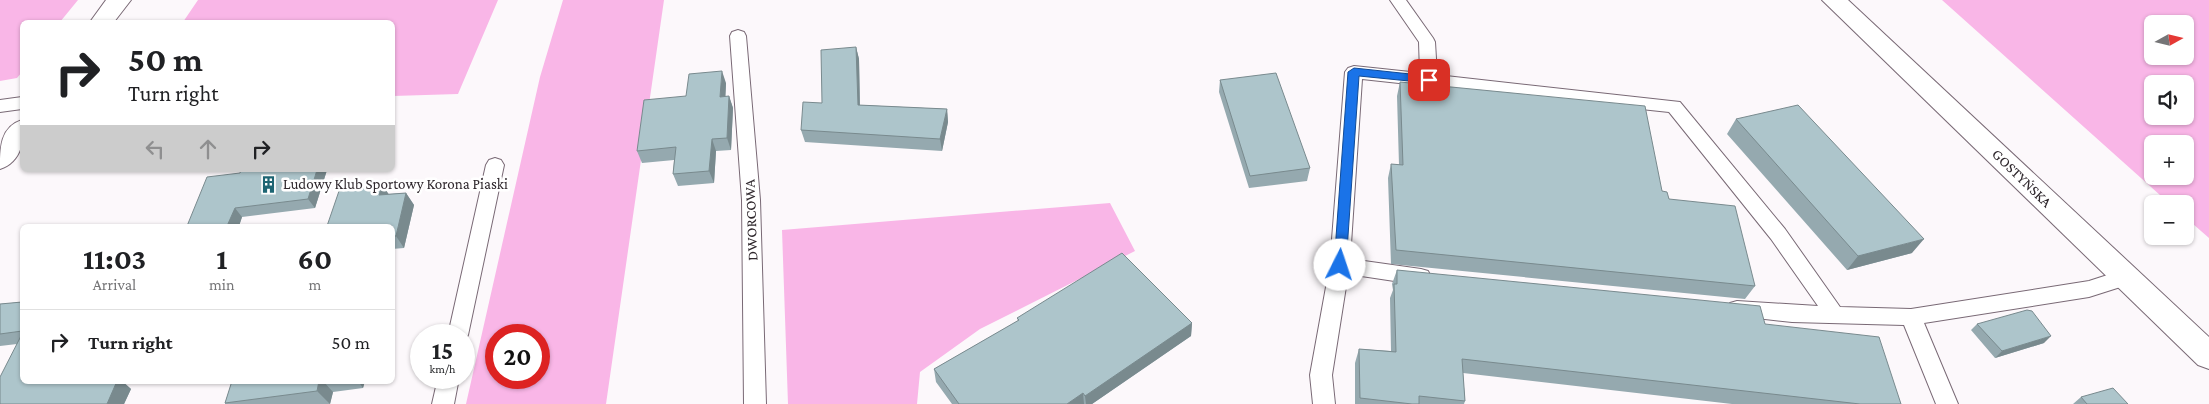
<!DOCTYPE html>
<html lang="en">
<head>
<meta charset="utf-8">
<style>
	:root { --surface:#fff; --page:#f6f6f6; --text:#202124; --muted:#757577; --line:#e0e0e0 }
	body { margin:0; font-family:"Crimson Pro",serif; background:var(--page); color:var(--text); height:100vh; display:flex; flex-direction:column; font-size:19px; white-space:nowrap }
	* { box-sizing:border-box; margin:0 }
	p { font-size:16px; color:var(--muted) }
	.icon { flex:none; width:28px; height:28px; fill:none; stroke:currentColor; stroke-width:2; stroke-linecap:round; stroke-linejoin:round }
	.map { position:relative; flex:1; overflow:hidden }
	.side { position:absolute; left:20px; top:224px; width:375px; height:160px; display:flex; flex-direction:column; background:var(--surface); border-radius:8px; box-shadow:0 1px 4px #0004 }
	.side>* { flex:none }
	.top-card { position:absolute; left:20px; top:20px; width:375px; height:152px; border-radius:8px; box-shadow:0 1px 4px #0004; background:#fff; color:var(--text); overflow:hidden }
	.needle { width:32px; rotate:82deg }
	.controls { position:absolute; left:2144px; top:15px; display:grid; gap:10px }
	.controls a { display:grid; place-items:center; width:50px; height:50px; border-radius:8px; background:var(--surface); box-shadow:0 1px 4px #0004; font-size:25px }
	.speed { position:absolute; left:410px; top:324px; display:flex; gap:10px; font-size:25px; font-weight:700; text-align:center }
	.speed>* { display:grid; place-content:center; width:65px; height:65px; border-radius:50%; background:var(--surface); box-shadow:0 1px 4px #0004; line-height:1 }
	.speed small { font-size:12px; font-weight:400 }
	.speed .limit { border:8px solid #d22; background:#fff; color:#111 }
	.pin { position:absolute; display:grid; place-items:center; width:42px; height:42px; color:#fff; margin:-21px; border-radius:10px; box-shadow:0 2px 8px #0006 }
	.me { position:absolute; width:55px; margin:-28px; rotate:4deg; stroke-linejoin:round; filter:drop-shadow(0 0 4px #0008) }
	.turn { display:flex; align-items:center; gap:18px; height:105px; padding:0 25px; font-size:22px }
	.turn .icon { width:65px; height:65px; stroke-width:2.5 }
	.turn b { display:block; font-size:35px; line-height:42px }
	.lanes { display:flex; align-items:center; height:48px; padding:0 25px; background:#0003; justify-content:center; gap:25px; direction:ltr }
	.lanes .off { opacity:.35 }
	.eta { display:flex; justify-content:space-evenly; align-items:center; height:85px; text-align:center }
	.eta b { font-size:30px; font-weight:700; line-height:35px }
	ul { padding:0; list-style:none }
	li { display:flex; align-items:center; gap:15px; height:65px; padding:0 25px; border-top:1px solid var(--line) }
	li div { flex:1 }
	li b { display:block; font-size:19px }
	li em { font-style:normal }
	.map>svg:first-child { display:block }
</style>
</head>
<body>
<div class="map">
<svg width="2209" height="404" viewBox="0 0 2209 404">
	<rect width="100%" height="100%" fill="#fcf8fb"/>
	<path fill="#f9b6e7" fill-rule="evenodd" d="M 0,0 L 78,0 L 60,22 L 22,22 L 22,72 L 17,78 L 0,81 Z
		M 198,0 L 498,0 L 458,94 L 393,96 L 392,22 L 183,22 Z
		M 563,0 L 664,0 L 606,404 L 466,404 L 540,77 ZM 496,335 L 539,335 L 539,378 L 496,378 Z
		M 1942,0 L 2209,0 L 2209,238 L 2185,217 L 2185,204 L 2170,204 ZM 2152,24 L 2185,24 L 2185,56 L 2152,56 ZM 2152,84 L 2185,84 L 2185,116 L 2152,116 ZM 2152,144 L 2185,144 L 2185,176 L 2152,176 Z
		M 1110,203 L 1135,251 L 980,329 L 920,372 L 917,404 L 788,404 L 782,230 Z"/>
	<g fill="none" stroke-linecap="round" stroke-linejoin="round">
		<defs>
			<path id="service" d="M 1390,0 L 1406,0 L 1433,38 L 1435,42 L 1437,75 L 1680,102 L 1785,229 L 1840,307 L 1911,309 L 2089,281 L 2126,269 L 2133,271 L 2136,277 L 2133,283 L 2089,297 L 1924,323 L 1958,404 L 1936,404 L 1904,325 L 1792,322 L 1730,315 L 1727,309 L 1730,303 L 1737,301 L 1818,306 L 1771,239 L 1669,112 L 1362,79 L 1350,259 L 1421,269 L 1428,271 L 1431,277 L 1428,283 L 1421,285 L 1348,274 L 1332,375 L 1335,404 L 1313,404 L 1310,375 L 1330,265 L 1345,72 L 1348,68 L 1354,66 L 1420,73 L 1419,42 Z
				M 738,30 L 744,32 L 746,36 L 760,200 L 766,404 L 744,404 L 742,200 L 730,36 L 732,32 Z
				M 22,97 L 22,109 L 0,112 L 0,100 Z
				M 495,158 L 501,160 L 504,165 L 468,335 L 464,342 L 464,335 L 448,335 L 486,165 L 489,160 Z
				M 438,378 L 459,378 L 454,404 L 432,404 Z"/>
			<path id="minor" d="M 106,0 L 131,0 L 114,22 L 90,22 Z
				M 22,120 C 25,139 22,162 0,169 C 0,148 0,127 22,120 Z"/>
			<path id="tertiary" d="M 1822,0 L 1848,0 L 2209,337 L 2209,369 L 2198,365 Z"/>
		</defs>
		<use href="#service" stroke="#796975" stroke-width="2"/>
		<use href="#minor" stroke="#796975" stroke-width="2"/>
		<use href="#tertiary" stroke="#796975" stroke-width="2"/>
		<use href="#service" fill="#fff" fill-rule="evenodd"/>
		<use href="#minor" fill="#fff" fill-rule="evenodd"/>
		<use href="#tertiary" fill="#fff" fill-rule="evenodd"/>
	</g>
	<path fill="#95a9af" d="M 856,47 L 859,59 L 860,105 L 947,109 L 948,122 L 942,151 L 805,142 L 801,130 L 822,103 Z
		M 1220,80 L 1310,168 L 1307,181 L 1249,188 L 1219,92 Z
		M 1400,82 L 1662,191 L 1669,199 L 1755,286 L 1745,299 L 1391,264 L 1388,178 L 1391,164 L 1399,165 L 1397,96 Z
		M 726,83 L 725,97 L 729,96 L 733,108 L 731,150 L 716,151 L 714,183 L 678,186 L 673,174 L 674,160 L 642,163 L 637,151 L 686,96 Z
		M 1736,119 L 1912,253 L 1847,270 L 1727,134 Z
		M 241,170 L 327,170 L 315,208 L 242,217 L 239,226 L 187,226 L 240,173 Z
		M 382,185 L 388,194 L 406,193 L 414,205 L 404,248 L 392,249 L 392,226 Z
		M 1397,270 L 1765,324 L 1901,404 L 1732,404 L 1463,373 L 1465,401 L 1464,404 L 1355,404 L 1355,363 L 1359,349 L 1391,351 L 1390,298 L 1393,290 L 1392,284 Z
		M 22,302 L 22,381 L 122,381 L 131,389 L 124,404 L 0,404 L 17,344 L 0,346 L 0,304 Z
		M 1017,318 L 1192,323 L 1191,336 L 1092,404 L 952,404 L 936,382 L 934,369 L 1018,321 Z
		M 1977,324 L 2044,343 L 1995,358 L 1971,330 Z
		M 232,381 L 365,381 L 363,388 L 333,392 L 330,404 L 225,404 L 225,403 Z
		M 2081,397 L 2128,404 L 2073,404 Z"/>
	<path fill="#798a8e" d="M 856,47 L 859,59 L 860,117 L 858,105 Z
		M 722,71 L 726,83 L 725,109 L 720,97 Z
		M 729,96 L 733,108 L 731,150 L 727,138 Z
		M 947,109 L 948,122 L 942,151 L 940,139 Z
		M 712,139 L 716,151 L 714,183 L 709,171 Z
		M 317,170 L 327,170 L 315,208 L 308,199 Z
		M 382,185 L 391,197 L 379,195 Z
		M 406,193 L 414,205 L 404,248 L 396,236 Z
		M 235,208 L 242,217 L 239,226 L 227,226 Z
		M 1924,239 L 1912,253 L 1847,270 L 1858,256 Z
		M 1192,323 L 1191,336 L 1092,404 L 1086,404 L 1085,396 Z
		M 2051,336 L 2044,343 L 1995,358 L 2002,351 Z
		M 102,381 L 122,381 L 131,389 L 124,404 L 107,404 Z
		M 319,381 L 323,381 L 333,392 L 330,404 L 317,391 Z
		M 358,381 L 365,381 L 363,388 Z
		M 1083,393 L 1084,404 L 1067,404 Z"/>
	<path fill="#adc5cb" stroke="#798a8e" d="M 856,47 L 858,105 L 947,109 L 940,139 L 801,130 L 803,102 L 822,103 L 821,50 Z
		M 722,71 L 720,97 L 729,96 L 727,138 L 712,139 L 709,171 L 673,174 L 676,147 L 637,151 L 644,100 L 686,96 L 689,74 Z
		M 1276,73 L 1310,168 L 1250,176 L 1220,80 Z
		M 1400,82 L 1645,106 L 1662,191 L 1667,192 L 1669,199 L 1735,206 L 1755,286 L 1396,250 L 1391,164 L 1403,165 Z
		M 1798,105 L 1924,239 L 1858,256 L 1736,119 Z
		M 241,170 L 317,170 L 308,199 L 235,208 L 227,226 L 187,226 L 207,177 L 240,173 Z
		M 382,185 L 379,195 L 406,193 L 396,236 L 392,236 L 392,226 L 327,226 L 339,191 Z
		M 1122,253 L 1192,323 L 1085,396 L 1083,393 L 1067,404 L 959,404 L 934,369 L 1019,320 L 1017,318 Z
		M 1397,270 L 1760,306 L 1765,324 L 1879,337 L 1901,404 L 1860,404 L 1462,359 L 1465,401 L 1419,396 L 1419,404 L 1412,404 L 1360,398 L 1359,349 L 1396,352 L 1394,284 L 1397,284 Z
		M 22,302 L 22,331 L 0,334 L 0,304 Z
		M 2027,310 L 2032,311 L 2051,336 L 2002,351 L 1977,324 Z
		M 22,334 L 22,381 L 117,381 L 107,404 L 0,404 L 0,377 Z
		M 232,381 L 319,381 L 317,391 L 225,403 Z
		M 2113,388 L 2128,404 L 2087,404 L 2081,397 Z"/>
	<path fill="#1a73e8" stroke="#114b97" d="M 1354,68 L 1429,76 L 1434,80 L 1429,83 L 1359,76 L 1346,265 L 1340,270 L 1334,265 L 1348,72 Z"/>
	<defs>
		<symbol id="building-bare" viewBox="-9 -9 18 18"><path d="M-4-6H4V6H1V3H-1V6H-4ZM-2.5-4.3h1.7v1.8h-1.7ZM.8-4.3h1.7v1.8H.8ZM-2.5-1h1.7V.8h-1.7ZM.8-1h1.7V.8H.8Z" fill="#1d6573" stroke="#fff" stroke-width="2.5" paint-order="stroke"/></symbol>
	</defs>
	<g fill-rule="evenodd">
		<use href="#building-bare" x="256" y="172" width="25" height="25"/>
	</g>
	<g text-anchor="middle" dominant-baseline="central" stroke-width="5" stroke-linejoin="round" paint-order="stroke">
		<g font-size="15" fill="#2f282d" stroke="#fff">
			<text transform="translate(2022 178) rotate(44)">GOSTYŃSKA</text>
			<text transform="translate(751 220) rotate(-92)">DWORCOWA</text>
		</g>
		<g font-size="15" fill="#2f282d" stroke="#fff" text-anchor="start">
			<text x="283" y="184">Ludowy Klub Sportowy Korona Piaski</text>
		</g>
	</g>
</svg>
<div class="controls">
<a><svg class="needle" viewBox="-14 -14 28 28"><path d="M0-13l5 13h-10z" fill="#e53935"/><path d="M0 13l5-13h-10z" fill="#757577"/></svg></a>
<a><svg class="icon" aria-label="sound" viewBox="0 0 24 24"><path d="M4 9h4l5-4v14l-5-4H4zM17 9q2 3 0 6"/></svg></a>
<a>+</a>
<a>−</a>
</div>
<div class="speed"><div>15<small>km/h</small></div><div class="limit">20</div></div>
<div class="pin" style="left:1429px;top:80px;background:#d93025"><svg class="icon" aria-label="arrive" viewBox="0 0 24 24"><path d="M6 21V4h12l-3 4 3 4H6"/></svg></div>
<svg class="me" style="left:1340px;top:265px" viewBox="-20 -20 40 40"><circle r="19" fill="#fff"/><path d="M0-13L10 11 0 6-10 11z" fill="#1a73e8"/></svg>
<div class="top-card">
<div class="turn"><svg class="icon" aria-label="right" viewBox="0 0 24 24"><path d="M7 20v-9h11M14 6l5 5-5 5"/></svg><div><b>50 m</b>Turn right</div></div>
<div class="lanes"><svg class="icon off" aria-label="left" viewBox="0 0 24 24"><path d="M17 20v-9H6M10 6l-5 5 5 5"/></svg><svg class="icon off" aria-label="ahead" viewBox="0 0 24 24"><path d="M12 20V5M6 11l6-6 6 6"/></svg><svg class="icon" aria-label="right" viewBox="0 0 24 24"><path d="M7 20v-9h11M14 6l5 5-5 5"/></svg></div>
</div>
<section class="side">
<div class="eta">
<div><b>11:03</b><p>Arrival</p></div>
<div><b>1</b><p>min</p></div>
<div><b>60</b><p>m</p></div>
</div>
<ul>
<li><svg class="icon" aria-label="right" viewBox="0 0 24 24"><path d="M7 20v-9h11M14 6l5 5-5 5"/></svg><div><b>Turn right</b></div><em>50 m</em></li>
</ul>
</section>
</div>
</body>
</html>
